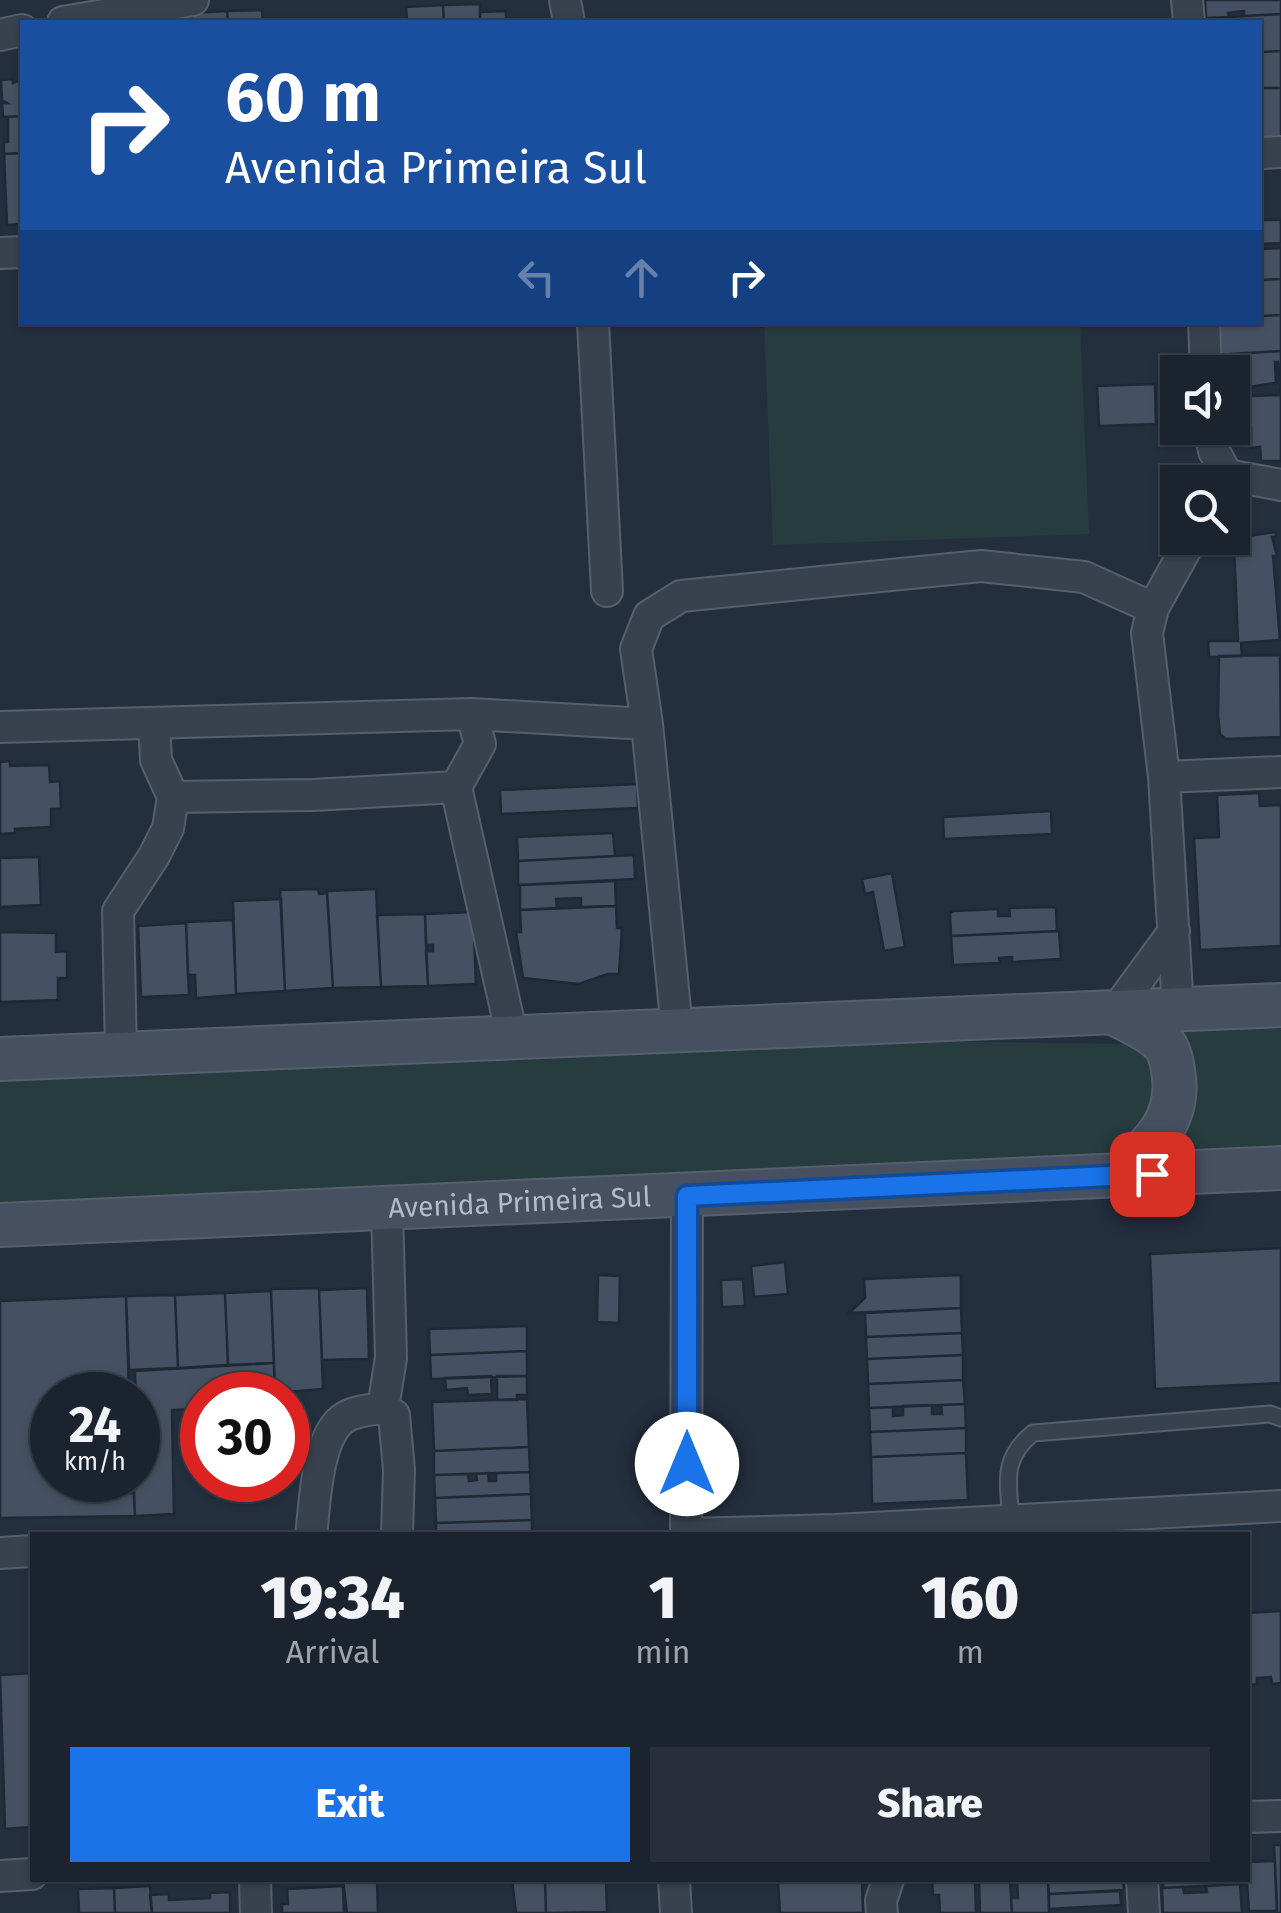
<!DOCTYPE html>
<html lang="en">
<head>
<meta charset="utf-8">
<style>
	:root { --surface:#1b232e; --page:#282f3a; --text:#f1f3f6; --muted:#a0a4aa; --line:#39404a; --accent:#1a73e8 }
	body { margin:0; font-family:"Fira Sans",sans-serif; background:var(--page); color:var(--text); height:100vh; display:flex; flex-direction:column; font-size:38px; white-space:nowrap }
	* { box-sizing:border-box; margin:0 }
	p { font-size:32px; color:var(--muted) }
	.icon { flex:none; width:55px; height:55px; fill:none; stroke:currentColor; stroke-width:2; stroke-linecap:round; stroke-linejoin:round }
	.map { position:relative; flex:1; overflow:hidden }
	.details { position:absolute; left:30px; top:1532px; width:1220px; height:350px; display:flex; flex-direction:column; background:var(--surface); border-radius:0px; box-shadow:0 2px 8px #0004,0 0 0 2px var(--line) }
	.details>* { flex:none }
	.banner { position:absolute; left:20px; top:20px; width:1242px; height:305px; border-radius:0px; box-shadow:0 2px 8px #0004,0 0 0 2px var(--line); background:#1a4fa0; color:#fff; overflow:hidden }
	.tools { position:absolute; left:1160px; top:355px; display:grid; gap:20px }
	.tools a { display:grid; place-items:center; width:90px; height:90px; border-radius:0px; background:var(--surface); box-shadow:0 2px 8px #0004,0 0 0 2px var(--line); font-size:50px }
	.speed { position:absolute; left:30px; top:1372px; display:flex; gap:20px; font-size:50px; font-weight:700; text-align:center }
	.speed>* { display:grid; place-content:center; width:130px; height:130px; border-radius:50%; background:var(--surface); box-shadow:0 2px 8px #0004,0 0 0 2px var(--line); line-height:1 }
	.speed small { font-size:25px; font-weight:400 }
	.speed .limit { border:15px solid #d22; background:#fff; color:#111 }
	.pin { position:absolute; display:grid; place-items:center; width:85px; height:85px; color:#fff; margin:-42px; border-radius:20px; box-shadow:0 5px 15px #0006 }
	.me { position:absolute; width:110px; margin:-55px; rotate:0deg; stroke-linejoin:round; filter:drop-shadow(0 0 8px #0008) }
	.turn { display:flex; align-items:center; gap:35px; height:210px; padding:0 40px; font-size:45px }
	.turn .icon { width:130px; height:130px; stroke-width:2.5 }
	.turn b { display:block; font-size:70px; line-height:85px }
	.lanes { display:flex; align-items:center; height:95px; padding:0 40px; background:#0003; justify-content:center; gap:50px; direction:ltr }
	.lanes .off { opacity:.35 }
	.eta { display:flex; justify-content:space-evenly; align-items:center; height:170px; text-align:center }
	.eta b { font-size:60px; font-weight:800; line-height:70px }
	.action { display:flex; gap:20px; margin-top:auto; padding:20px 40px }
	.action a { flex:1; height:115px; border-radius:0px; background:var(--accent); color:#fff; font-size:40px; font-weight:800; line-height:115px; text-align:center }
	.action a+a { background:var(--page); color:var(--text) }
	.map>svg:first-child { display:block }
</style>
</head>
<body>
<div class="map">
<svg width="1281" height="1913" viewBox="0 0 1281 1913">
	<rect width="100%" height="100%" fill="#242f3e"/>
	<path fill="#263c3f" d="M 764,323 L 1080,323 L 1089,534 L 773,545 Z
		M 1281,1021 L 1281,1155 L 1151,1162 L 1188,1120 L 1190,1040 L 1179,1027 Z
		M 512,1036 L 1136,1044 L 1157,1058 L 1161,1117 L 1107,1158 L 0,1205 L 0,1063 Z"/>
	<path fill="#455162" stroke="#1f2835" stroke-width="2.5" d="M 1205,0 L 1281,0 L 1281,14 L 1244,16 L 1244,11 L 1228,13 L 1229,17 L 1206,18 Z
		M 480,4 L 480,22 L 444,22 L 443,5 Z
		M 443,5 L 444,22 L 407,22 L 406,7 Z
		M 262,10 L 263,22 L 228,22 L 227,11 Z
		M 227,11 L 228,22 L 192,22 L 191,13 Z
		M 506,11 L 506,22 L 480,22 L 480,12 Z
		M 1281,14 L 1281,51 L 1260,52 L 1260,22 L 1212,22 L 1212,18 Z
		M 1281,51 L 1281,88 L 1260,88 L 1260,52 Z
		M 13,79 L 13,83 L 22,79 L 22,116 L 3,117 L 2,103 L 7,103 L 2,100 L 1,80 Z
		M 1260,88 L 1281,88 L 1281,137 L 1260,138 Z
		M 22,116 L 22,153 L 4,154 L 4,142 L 8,142 L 8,117 Z
		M 22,153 L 22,224 L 7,225 L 4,154 Z
		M 1260,220 L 1281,220 L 1281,243 L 1260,244 Z
		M 1260,244 L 1260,249 L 1281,248 L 1281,279 L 1260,280 Z
		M 1281,279 L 1281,315 L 1260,316 L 1260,280 Z
		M 1281,315 L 1281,351 L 1219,355 L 1218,322 L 1260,322 L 1260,316 Z
		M 1281,351 L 1281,387 L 1278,362 L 1275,362 L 1276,383 L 1234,389 L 1232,354 Z
		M 1155,384 L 1156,424 L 1099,426 L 1097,386 Z
		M 1281,387 L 1281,461 L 1261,461 L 1260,447 L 1251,448 L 1251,428 L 1230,428 L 1232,389 L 1251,389 L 1251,396 L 1280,395 Z
		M 1276,532 L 1276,537 L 1272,537 L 1277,556 L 1273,556 L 1280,640 L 1241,643 L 1242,656 L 1209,657 L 1208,641 L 1238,641 L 1234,546 L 1240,537 Z
		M 1280,655 L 1281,737 L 1226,739 L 1220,734 L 1218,716 L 1219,656 Z
		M 10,761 L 10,766 L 49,765 L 50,782 L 60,781 L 61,809 L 51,809 L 51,827 L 15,829 L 15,833 L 0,834 L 0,762 Z
		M 637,784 L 638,808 L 501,814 L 500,790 Z
		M 1259,793 L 1260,806 L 1281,805 L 1281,946 L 1200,950 L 1194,838 L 1219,837 L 1217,795 Z
		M 1051,811 L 1052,834 L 944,839 L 943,817 Z
		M 613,833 L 615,856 L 518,861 L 517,837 Z
		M 634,855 L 635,879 L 518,885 L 518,861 Z
		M 39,857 L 41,905 L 0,907 L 0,858 Z
		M 892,873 L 905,947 L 884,951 L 873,892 L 865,894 L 862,879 Z
		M 615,881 L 616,906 L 581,907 L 581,898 L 556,899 L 557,908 L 520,910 L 520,885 Z
		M 318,889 L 319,894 L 327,893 L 333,988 L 285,991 L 280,890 Z
		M 376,889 L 381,987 L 333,988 L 327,891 Z
		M 281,899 L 285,991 L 236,994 L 233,901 Z
		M 616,906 L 617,928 L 622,928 L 619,974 L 608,974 L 579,984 L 523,978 L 516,932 L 521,932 L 520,910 Z
		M 1053,907 L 1056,908 L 1057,931 L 951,936 L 950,913 L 954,911 L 998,909 L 998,916 L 1010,916 L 1009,908 Z
		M 473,912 L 476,984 L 428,986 L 426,951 L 433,951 L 433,945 L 426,945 L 425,914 Z
		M 425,914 L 428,986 L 381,987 L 377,915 Z
		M 233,920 L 236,995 L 196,998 L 195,975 L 188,975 L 186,922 Z
		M 186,923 L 189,995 L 141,997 L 138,926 Z
		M 1059,931 L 1061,959 L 1012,962 L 1012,957 L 999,958 L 1000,963 L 953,965 L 951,936 Z
		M 0,932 L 56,933 L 56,952 L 67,951 L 67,978 L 58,978 L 58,1000 L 0,1002 Z
		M 1281,1248 L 1281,1383 L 1155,1389 L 1150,1254 Z
		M 785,1262 L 788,1294 L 754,1297 L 751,1266 Z
		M 598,1275 L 620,1276 L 619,1323 L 597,1322 Z
		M 961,1275 L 961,1308 L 849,1313 L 865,1298 L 864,1279 Z
		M 743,1279 L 745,1306 L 722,1307 L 721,1280 Z
		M 319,1288 L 323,1389 L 275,1393 L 271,1289 Z
		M 367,1288 L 369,1359 L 322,1360 L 319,1290 Z
		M 271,1291 L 274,1363 L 228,1365 L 225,1293 Z
		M 225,1293 L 228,1365 L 178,1368 L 175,1295 Z
		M 175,1295 L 178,1368 L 129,1370 L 126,1296 Z
		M 126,1296 L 129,1395 L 52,1395 L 52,1480 L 121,1480 L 121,1493 L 134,1493 L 135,1516 L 0,1518 L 0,1301 Z
		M 961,1308 L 962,1333 L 866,1337 L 865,1313 Z
		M 527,1326 L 527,1351 L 430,1355 L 429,1329 Z
		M 962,1333 L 963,1355 L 867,1359 L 866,1337 Z
		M 527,1351 L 527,1376 L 431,1379 L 430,1355 Z
		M 963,1355 L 963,1380 L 868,1384 L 867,1359 Z
		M 274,1363 L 275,1395 L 253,1395 L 251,1383 L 226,1385 L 227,1395 L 202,1395 L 202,1409 L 172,1410 L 174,1514 L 135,1516 L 133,1480 L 138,1480 L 135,1371 Z
		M 491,1376 L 492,1394 L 468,1395 L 467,1388 L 446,1390 L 445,1378 Z
		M 497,1376 L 527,1376 L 527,1395 L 517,1395 L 517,1400 L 497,1400 Z
		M 963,1380 L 965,1404 L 869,1408 L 868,1384 Z
		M 527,1399 L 529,1447 L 434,1451 L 432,1402 Z
		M 965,1404 L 966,1428 L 870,1432 L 869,1408 L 893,1407 L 893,1416 L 903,1415 L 903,1406 L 932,1405 L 932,1414 L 942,1414 L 941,1405 Z
		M 966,1428 L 966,1453 L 871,1457 L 870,1432 Z
		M 529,1447 L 530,1472 L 434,1475 L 434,1451 Z
		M 966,1453 L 968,1500 L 872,1504 L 871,1457 Z
		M 530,1472 L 531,1494 L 435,1498 L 434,1475 L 468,1474 L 469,1481 L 477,1480 L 476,1474 L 488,1473 L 489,1481 L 496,1481 L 496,1473 Z
		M 531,1494 L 532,1520 L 436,1523 L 435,1498 Z
		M 532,1520 L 532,1535 L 436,1535 L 436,1523 Z
		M 1281,1611 L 1281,1683 L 1272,1684 L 1271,1677 L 1257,1678 L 1257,1684 L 1248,1685 L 1248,1613 Z
		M 32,1673 L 32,1827 L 5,1829 L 0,1675 Z
		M 1274,1845 L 1281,1845 L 1281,1913 L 1277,1913 Z
		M 1275,1861 L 1277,1911 L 1249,1911 L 1247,1884 L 1240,1884 L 1240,1880 L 1248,1880 L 1248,1862 Z
		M 343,1880 L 377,1880 L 378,1913 L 347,1913 Z
		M 512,1880 L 545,1880 L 546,1913 L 516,1913 Z
		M 545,1880 L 606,1880 L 607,1912 L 546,1913 Z
		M 862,1880 L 863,1913 L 780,1913 L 778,1882 Z
		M 932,1880 L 975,1880 L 976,1913 L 940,1913 L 939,1895 L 933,1895 Z
		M 979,1880 L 1010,1880 L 1012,1913 L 980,1913 Z
		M 1017,1880 L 1048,1880 L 1049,1913 L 1012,1913 L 1011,1898 L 1018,1898 Z
		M 1048,1880 L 1123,1880 L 1124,1890 L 1049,1894 Z
		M 1163,1880 L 1221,1880 L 1221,1885 L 1163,1888 Z
		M 1240,1884 L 1242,1913 L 1163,1913 L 1162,1888 L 1183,1887 L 1184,1893 L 1207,1892 L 1206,1886 Z
		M 150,1886 L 152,1913 L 115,1913 L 114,1888 Z
		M 343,1886 L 344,1913 L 282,1913 L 282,1904 L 288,1904 L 287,1889 Z
		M 114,1888 L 115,1913 L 79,1913 L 78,1889 Z
		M 1120,1891 L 1121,1905 L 1049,1909 L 1049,1894 Z
		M 230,1892 L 230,1913 L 152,1913 L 150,1895 L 169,1894 L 169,1900 L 210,1898 L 210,1893 Z"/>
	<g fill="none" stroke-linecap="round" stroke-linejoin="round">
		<defs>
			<path id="lane" d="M 1011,1522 C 1009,1483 1000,1460 1033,1433 L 1270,1414 L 1281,1418"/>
			<path id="street" d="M 565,0 L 569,22
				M 1187,0 L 1189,22
				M 63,22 L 193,0
				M 0,35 L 22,30
				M 1260,153 L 1281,152
				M 0,253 L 22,252
				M 593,322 L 607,591
				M 1204,322 L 1206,372
				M 1209,428 L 1214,451 L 1227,475 L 1281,485
				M 154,723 L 156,760 L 173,797 L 313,795 L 456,787 L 480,744 L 472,714
				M 647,724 L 677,1030
				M 0,727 L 472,714 L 647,724 L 636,649 L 649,616 L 681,596 L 981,566 L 1084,577 L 1153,608
				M 1164,777 L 1281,772
				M 456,787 L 512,1036
				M 1178,1009 L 1164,777 L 1147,633 L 1153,608 L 1192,538
				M 1114,1013 L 1174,931
				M 121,1053 L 118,911 L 154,856 L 168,828 L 173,797
				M 383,1408 L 391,1358 L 387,1208
				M 383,1408 L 394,1415 L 399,1470 L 397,1535
				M 686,1534 L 835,1530 L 1281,1506
				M 311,1535 C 315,1504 316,1446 339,1422 C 350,1411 369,1410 383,1408
				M 686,1535 L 687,1195
				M 0,1553 L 32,1551
				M 1248,1817 L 1281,1816
				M 0,1876 L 32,1874
				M 255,1880 L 256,1913
				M 674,1880 L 676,1913
				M 1142,1880 L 1144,1913
				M 882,1913 L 881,1901 L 888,1880"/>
			<g id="secondary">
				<path d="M 1114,1013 C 1130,1022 1155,1031 1166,1047 C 1171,1055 1173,1068 1174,1078 C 1179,1122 1149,1147 1120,1175"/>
				<path d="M 0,1059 L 1281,1005"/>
				<path id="s1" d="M 0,1225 L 1281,1168"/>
			</g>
		</defs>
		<use href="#lane" stroke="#565f6c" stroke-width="19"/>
		<use href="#street" stroke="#565f6c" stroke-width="34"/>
		<use href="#secondary" stroke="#565f6c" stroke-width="46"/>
		<use href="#lane" stroke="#38414e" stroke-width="15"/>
		<use href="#street" stroke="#38414e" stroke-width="30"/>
		<use href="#secondary" stroke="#465061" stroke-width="42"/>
	</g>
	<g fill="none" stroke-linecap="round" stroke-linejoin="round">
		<defs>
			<path id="route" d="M 687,1464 L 687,1196 L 1152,1174"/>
		</defs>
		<use href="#route" stroke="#114b97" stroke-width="25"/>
		<use href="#route" stroke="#1a73e8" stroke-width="18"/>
	</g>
	<g text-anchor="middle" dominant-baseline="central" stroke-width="9" stroke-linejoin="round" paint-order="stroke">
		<g font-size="28" fill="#b4bcc9" stroke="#1d2633">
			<text stroke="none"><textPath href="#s1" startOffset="520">Avenida Primeira Sul</textPath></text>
		</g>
	</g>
</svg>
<div class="tools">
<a><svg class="icon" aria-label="sound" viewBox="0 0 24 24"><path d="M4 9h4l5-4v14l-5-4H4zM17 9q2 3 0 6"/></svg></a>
<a><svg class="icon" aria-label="search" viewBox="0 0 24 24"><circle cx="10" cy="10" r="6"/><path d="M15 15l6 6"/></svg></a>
</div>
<div class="speed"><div>24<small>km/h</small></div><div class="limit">30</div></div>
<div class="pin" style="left:1152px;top:1174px;background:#d93025"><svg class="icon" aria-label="arrive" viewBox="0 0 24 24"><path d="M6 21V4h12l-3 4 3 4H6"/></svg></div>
<svg class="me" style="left:687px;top:1464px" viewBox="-20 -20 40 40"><circle r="19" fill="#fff"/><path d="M0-13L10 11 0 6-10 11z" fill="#1a73e8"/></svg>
<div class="banner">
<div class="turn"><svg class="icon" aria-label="right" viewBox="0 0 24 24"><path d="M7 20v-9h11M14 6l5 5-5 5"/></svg><div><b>60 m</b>Avenida Primeira Sul</div></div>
<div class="lanes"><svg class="icon off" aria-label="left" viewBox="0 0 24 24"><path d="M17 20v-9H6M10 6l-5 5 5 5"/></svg><svg class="icon off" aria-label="ahead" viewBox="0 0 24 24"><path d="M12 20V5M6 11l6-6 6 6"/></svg><svg class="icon" aria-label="right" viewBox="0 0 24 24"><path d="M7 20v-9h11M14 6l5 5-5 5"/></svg></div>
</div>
<section class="details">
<div class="eta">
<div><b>19:34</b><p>Arrival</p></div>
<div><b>1</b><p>min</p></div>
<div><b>160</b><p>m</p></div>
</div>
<div class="action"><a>Exit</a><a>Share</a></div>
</section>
</div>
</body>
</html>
